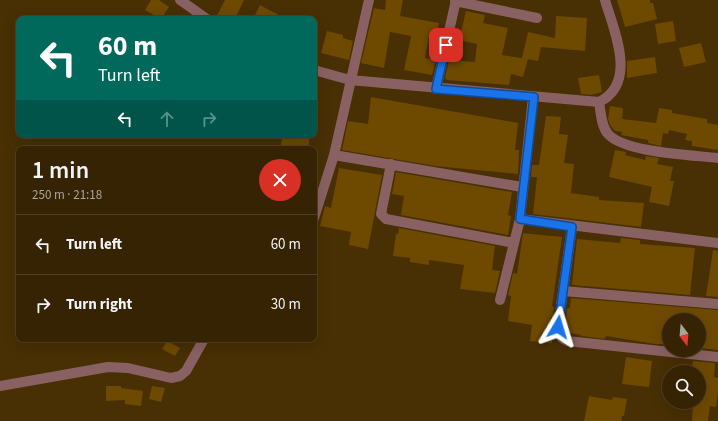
<!DOCTYPE html>
<html lang="en">
<head>
<meta charset="utf-8">
<style>
	:root { --surface:#362303; --page:#412f12; --text:#f1f3f6; --muted:#aaa49a; --line:#504025 }
	body { margin:0; font-family:"Source Sans 3",sans-serif; background:var(--page); color:var(--text); height:100vh; display:flex; flex-direction:column; font-size:15px; white-space:nowrap }
	* { box-sizing:border-box; margin:0 }
	p { font-size:13px; color:var(--muted) }
	.icon { flex:none; width:22px; height:22px; fill:none; stroke:currentColor; stroke-width:2; stroke-linecap:round; stroke-linejoin:round }
	.map { position:relative; flex:1; overflow:hidden }
	.drawer { position:absolute; left:16px; top:146px; width:301px; height:196px; display:flex; flex-direction:column; background:var(--surface); border-radius:8px; box-shadow:0 4px 16px #0002,0 0 0 1px var(--line) }
	.drawer>* { flex:none }
	.top-card { position:absolute; left:16px; top:16px; width:301px; height:122px; border-radius:8px; box-shadow:0 4px 16px #0002,0 0 0 1px var(--line); background:#00695c; color:#fff; overflow:hidden }
	.needle { width:26px; rotate:164deg }
	.tools { position:absolute; left:662px; top:313px; display:grid; gap:8px }
	.tools a { display:grid; place-items:center; width:44px; height:44px; border-radius:50%; background:var(--surface); box-shadow:0 4px 16px #0002,0 0 0 1px var(--line); font-size:20px }
	.pin { position:absolute; display:grid; place-items:center; width:34px; height:34px; color:#fff; margin:-17px; border-radius:8px; box-shadow:0 2px 6px #0006 }
	.me { position:absolute; width:44px; margin:-22px; rotate:7deg; stroke-linejoin:round; filter:drop-shadow(0 0 3px #0008) }
	.turn { display:flex; align-items:center; gap:14px; height:84px; padding:0 16px; font-size:18px }
	.turn .icon { width:52px; height:52px; stroke-width:2.5 }
	.turn b { display:block; font-size:28px; line-height:34px }
	.lanes { display:flex; align-items:center; height:38px; padding:0 16px; background:#0003; justify-content:center; gap:20px; direction:ltr }
	.lanes .off { opacity:.35 }
	.round { display:grid; place-items:center; flex:none; width:42px; height:42px; border-radius:21px; background:var(--page) }
	.overview { display:flex; align-items:center; justify-content:space-between; height:68px; padding:0 16px }
	h1 { font-size:24px; font-weight:600; line-height:30px }
	ul { padding:0; list-style:none }
	li { display:flex; align-items:center; gap:12px; height:60px; padding:0 16px; border-top:1px solid var(--line) }
	li div { flex:1 }
	li b { display:block; font-size:15px }
	li em { font-style:normal }
	.map>svg:first-child { display:block }
</style>
</head>
<body>
<div class="map">
<svg width="718" height="421" viewBox="0 0 718 421">
	<rect width="100%" height="100%" fill="#482f04"/>
	<path fill="#6e4900" d="M 151,0 L 159,0 L 169,7 L 161,19 L 145,10 Z
		M 225,0 L 244,0 L 235,19 L 225,19 L 217,16 Z
		M 386,0 L 403,0 L 400,16 L 439,23 L 436,37 L 429,36 L 425,58 L 436,60 L 432,75 L 404,70 L 411,36 L 390,32 L 384,68 L 361,63 L 374,8 L 385,10 Z
		M 617,0 L 650,0 L 650,3 L 653,3 L 657,19 L 625,27 Z
		M 260,5 L 286,19 L 253,19 Z
		M 466,11 L 485,15 L 483,23 L 508,28 L 502,55 L 528,59 L 523,77 L 511,74 L 509,85 L 447,80 L 445,78 L 449,60 L 475,62 L 477,44 L 459,40 Z
		M 556,16 L 587,18 L 585,51 L 541,47 L 538,61 L 522,58 L 528,32 L 555,38 Z
		M 673,21 L 676,41 L 658,44 L 655,24 Z
		M 327,31 L 343,35 L 343,38 L 353,41 L 349,60 L 321,53 Z
		M 701,43 L 706,62 L 684,67 L 679,48 Z
		M 655,57 L 657,73 L 627,78 L 627,61 Z
		M 599,75 L 602,92 L 591,95 L 581,94 L 578,78 Z
		M 371,97 L 518,123 L 515,150 L 519,150 L 518,174 L 435,166 L 342,150 L 348,121 L 368,124 Z
		M 610,106 L 623,108 L 622,119 L 656,123 L 659,108 L 672,110 L 672,113 L 707,119 L 707,123 L 718,125 L 718,150 L 692,146 L 692,141 L 685,140 L 687,134 L 669,130 L 668,134 L 663,133 L 661,146 L 648,143 L 648,140 L 621,135 L 622,132 L 615,131 L 610,125 L 608,119 Z
		M 546,116 L 561,117 L 559,134 L 568,135 L 564,163 L 574,164 L 571,193 L 599,197 L 599,200 L 644,203 L 641,227 L 533,214 L 537,177 L 531,177 L 532,165 L 539,165 Z
		M 283,135 L 310,135 L 308,149 L 280,149 Z
		M 615,150 L 626,152 L 625,155 L 645,160 L 646,156 L 659,158 L 657,164 L 673,167 L 670,181 L 674,181 L 669,206 L 649,202 L 652,187 L 609,177 Z
		M 339,168 L 382,175 L 368,249 L 349,245 L 351,232 L 320,226 L 325,206 L 331,208 Z
		M 396,172 L 512,192 L 508,215 L 511,216 L 508,235 L 401,215 L 404,196 L 392,194 Z
		M 399,228 L 495,246 L 492,270 L 500,271 L 495,293 L 460,289 L 464,265 L 429,260 L 429,265 L 410,262 L 410,258 L 393,256 L 396,234 L 398,234 Z
		M 523,233 L 562,237 L 552,306 L 554,307 L 552,326 L 552,343 L 530,341 L 532,325 L 508,321 L 511,296 L 508,295 L 513,273 L 517,274 Z
		M 621,238 L 640,240 L 640,244 L 695,248 L 690,295 L 572,285 L 577,239 L 620,243 Z
		M 713,250 L 718,251 L 718,297 L 706,296 Z
		M 571,298 L 718,310 L 718,350 L 699,348 L 699,320 L 669,320 L 669,344 L 655,344 L 606,336 L 605,339 L 581,336 L 581,335 L 565,332 L 567,308 L 570,308 Z
		M 167,341 L 180,348 L 175,356 L 162,349 Z
		M 626,357 L 652,361 L 649,387 L 622,384 Z
		M 693,361 L 715,363 L 714,377 L 718,378 L 718,392 L 716,407 L 710,406 L 708,421 L 692,421 L 693,402 L 699,402 L 699,372 L 691,372 Z
		M 106,386 L 121,386 L 121,388 L 143,391 L 141,406 L 125,404 L 125,400 L 106,401 Z
		M 152,386 L 165,388 L 161,402 L 149,399 Z
		M 589,396 L 612,400 L 613,397 L 627,399 L 624,416 L 622,416 L 621,421 L 584,421 Z"/>
	<g fill="none" stroke-linecap="round" stroke-linejoin="round">
		<path stroke="#896163" stroke-width="10" d="M 180,0 L 207,19
			M 455,1 L 537,18
			M 314,70 L 350,80 L 599,102 C 601,113 601,126 608,134 C 625,153 693,155 718,158
			M 436,89 L 456,0
			M 599,102 C 638,83 614,31 605,0
			M 334,155 L 522,187
			M 391,164 L 381,214 L 386,219 L 514,243
			M 314,218 L 334,155 L 369,0
			M 520,219 L 718,243
			M 572,227 L 558,327 C 558,335 560,338 567,341 L 718,357
			M 563,291 L 718,304
			M 500,300 L 520,219 L 533,97
			M 0,386 L 108,367 L 128,368 L 171,378 L 180,376 L 186,371 L 204,339"/>
	</g>
	<g fill="none" stroke-linecap="round" stroke-linejoin="round">
		<defs>
			<path id="route" d="M 446,45 L 436,89 L 534,97 L 520,219 L 572,227 L 558,327"/>
		</defs>
		<use href="#route" stroke="#114b97" stroke-width="10"/>
		<use href="#route" stroke="#1a73e8" stroke-width="7"/>
	</g>
</svg>
<div class="tools">
<a><svg class="needle" viewBox="-14 -14 28 28"><path d="M0-13l5 13h-10z" fill="#e53935"/><path d="M0 13l5-13h-10z" fill="#aaa49a"/></svg></a>
<a><svg class="icon" aria-label="search" viewBox="0 0 24 24"><circle cx="10" cy="10" r="6"/><path d="M15 15l6 6"/></svg></a>
</div>
<div class="pin" style="left:446px;top:45px;background:#d93025"><svg class="icon" aria-label="arrive" viewBox="0 0 24 24"><path d="M6 21V4h12l-3 4 3 4H6"/></svg></div>
<svg class="me" style="left:558px;top:327px" viewBox="-20 -20 40 40"><path d="M0-17L14 15 0 8-14 15z" fill="#1a73e8" stroke="#fff" stroke-width="4"/></svg>
<div class="top-card">
<div class="turn"><svg class="icon" aria-label="left" viewBox="0 0 24 24"><path d="M17 20v-9H6M10 6l-5 5 5 5"/></svg><div><b>60 m</b>Turn left</div></div>
<div class="lanes"><svg class="icon" aria-label="left" viewBox="0 0 24 24"><path d="M17 20v-9H6M10 6l-5 5 5 5"/></svg><svg class="icon off" aria-label="ahead" viewBox="0 0 24 24"><path d="M12 20V5M6 11l6-6 6 6"/></svg><svg class="icon off" aria-label="right" viewBox="0 0 24 24"><path d="M7 20v-9h11M14 6l5 5-5 5"/></svg></div>
</div>
<section class="drawer">
<div class="overview"><div><h1>1 min</h1><p>250 m · 21:18</p></div><a class="round" style="background:#d93025;color:#fff"><svg class="icon" aria-label="close" viewBox="0 0 24 24"><path d="M6 6l12 12M18 6L6 18"/></svg></a></div>
<ul>
<li><svg class="icon" aria-label="left" viewBox="0 0 24 24"><path d="M17 20v-9H6M10 6l-5 5 5 5"/></svg><div><b>Turn left</b></div><em>60 m</em></li>
<li><svg class="icon" aria-label="right" viewBox="0 0 24 24"><path d="M7 20v-9h11M14 6l5 5-5 5"/></svg><div><b>Turn right</b></div><em>30 m</em></li>
</ul>
</section>
</div>
</body>
</html>
